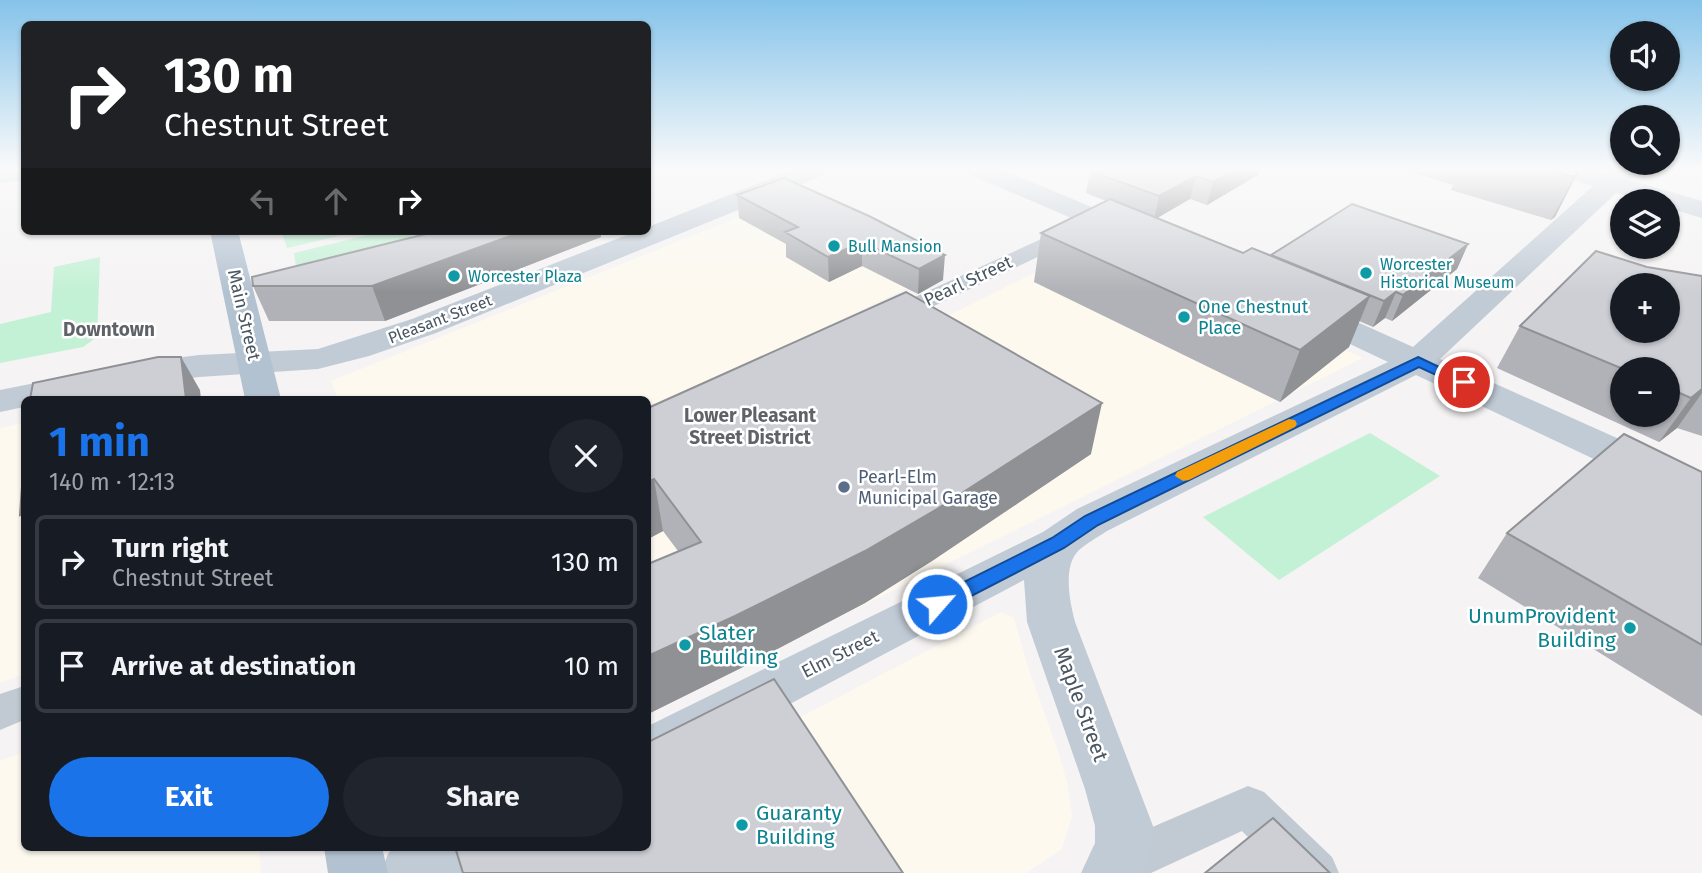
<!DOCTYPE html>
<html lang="en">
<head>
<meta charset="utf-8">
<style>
	:root { --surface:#171b24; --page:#20242c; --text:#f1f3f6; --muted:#9ea1a6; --line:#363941; --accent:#1a73e8 }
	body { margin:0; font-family:"Fira Sans",sans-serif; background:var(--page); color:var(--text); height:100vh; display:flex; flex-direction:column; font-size:26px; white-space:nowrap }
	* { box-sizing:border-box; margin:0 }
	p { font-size:23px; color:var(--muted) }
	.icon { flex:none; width:38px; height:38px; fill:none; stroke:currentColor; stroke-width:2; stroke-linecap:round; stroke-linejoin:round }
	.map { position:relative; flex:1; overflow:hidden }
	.details { position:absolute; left:21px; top:396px; width:630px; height:455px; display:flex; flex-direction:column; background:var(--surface); border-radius:10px; box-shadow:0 2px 5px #0004 }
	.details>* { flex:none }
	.banner { position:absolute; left:21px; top:21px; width:630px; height:214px; border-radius:10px; box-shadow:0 2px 5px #0004; background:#202124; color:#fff; overflow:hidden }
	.fabs { position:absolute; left:1610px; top:21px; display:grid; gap:14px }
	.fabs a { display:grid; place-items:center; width:70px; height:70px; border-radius:50%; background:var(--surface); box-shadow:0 2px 5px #0004; font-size:35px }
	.pin { position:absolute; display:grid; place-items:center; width:60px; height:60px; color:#fff; margin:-30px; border:4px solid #fff; border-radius:50%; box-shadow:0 2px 7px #0007 }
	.me { position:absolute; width:77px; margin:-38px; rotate:63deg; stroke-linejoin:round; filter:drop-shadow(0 0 5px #0008) }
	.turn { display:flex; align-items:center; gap:24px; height:147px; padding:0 28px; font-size:32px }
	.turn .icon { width:91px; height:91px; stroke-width:2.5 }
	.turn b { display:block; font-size:49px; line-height:60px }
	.lanes { display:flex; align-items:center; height:66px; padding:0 28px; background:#0003; justify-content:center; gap:35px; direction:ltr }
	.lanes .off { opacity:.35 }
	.round { display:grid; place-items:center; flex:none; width:74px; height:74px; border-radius:37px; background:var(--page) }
	.summary { display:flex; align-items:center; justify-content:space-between; height:119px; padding:0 28px }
	h1 { font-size:42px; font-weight:700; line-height:52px; color:var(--accent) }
	.primary-button { display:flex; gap:14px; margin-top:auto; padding:14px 28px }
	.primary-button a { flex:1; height:80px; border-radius:42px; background:var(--accent); color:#fff; font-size:28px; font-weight:700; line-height:80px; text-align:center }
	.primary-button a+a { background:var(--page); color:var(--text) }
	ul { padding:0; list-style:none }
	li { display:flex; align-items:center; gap:21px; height:94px; margin:0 14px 10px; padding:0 14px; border:4px solid var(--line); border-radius:10px }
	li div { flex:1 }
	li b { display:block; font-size:26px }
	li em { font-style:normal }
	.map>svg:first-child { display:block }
</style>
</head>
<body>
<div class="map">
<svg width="1702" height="873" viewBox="0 0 1702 873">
	<rect width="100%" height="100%" fill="#f5f3f3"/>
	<path fill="#fdf9ef" d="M 783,199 L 936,275 L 648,410 L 648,399 L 338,399 L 331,381 Z
		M 1099,241 L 1363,358 L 648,712 L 648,464 Z
		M 24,423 L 24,674 L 0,683 L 0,428 Z
		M 1001,612 L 1014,618 L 1029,670 L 1058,751 L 1067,782 L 1072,816 L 1062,849 L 1026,873 L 503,873 L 648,847 L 648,797 Z
		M 24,752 L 24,847 L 259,847 L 261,873 L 0,873 L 0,761 Z"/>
	<path fill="#c3f1d5" d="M 281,231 L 360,231 L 287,248 Z
		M 384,231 L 409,231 L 417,249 L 316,273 L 296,266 L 294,253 Z
		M 100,257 L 97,337 L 83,347 L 0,363 L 0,324 L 51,312 L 54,267 Z
		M 1370,433 L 1440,476 L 1279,580 L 1203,517 Z"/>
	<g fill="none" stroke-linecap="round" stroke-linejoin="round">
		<path fill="#c1cad2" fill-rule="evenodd" d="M 1076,223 L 1084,225 L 1087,230 L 1084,235 L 896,324 L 887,327 L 878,324 L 874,319 L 878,314 Z
			M 24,686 L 24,720 L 0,730 L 0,694 Z
			M 1248,786 L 1264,792 L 1332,857 L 1339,873 L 1283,873 L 1242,831 L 1151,873 L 1097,873 L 1094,865 L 1101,849 Z"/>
		<path fill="#c1cbd6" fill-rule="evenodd" d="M 0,170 L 24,170 L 24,180 L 0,183 Z
			M 792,170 L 828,170 L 824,175 L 436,333 L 369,356 L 318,369 L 199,377 L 135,385 L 65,399 L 24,399 L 24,407 L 0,412 L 0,390 L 135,363 L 199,355 L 318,349 L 412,319 L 637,231 L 648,231 L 648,227 Z
			M 967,170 L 1003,170 L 1140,227 L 1144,233 L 1140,239 L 1130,242 L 1120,239 L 971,175 Z
			M 1554,170 L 1595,170 L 1607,174 L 1611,170 L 1639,170 L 1630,180 L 1702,201 L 1702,218 L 1668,208 L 1668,201 L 1644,201 L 1616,193 L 1440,359 L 1702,476 L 1702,507 L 1687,503 L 1416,375 L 1107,531 C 1098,537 1087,543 1079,550 C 1062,566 1070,603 1075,622 L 1153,826 L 1153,843 L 1143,873 L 1081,873 L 1095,843 L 1095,826 L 1085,789 L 1027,622 L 1024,580 L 667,769 L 648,776 L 648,726 L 1043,532 L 1077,509 L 1388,362 L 1295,318 L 1290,311 L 1295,304 L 1306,301 L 1317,304 L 1413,347 L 1593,186 L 1558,175 Z
			M 398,847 L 489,847 L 481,867 L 470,873 L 380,873 L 389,852 Z"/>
		<path fill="#b3c2d1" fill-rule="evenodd" d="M 210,231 L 238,231 L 281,399 L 245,399 Z
			M 324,847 L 382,847 L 388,873 L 328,873 Z"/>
	</g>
	<path fill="#b0b2b7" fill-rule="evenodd" d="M 1259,170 L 1258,175 L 1207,205 L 1190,199 L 1156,218 L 1243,253 L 1271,256 L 1271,255 L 1468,244 L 1457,269 L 1392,321 L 1385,318 L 1373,327 L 1359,321 L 1349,347 L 1280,402 L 1034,282 L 1041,233 L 1106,201 L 1086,193 L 1090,171 Z
		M 1404,170 L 1573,170 L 1577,174 L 1555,217 L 1551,220 L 1451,190 L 1453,185 Z
		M 784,178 L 943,280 L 918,294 L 862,266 L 829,282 L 786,257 L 786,244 L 739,218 L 737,195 Z
		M 438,231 L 600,231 L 601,237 L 385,321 L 269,321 L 253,286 Z
		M 1647,267 L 1702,276 L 1702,436 L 1677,428 L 1659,442 L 1497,368 L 1520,326 ZM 1622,369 L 1668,369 L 1668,415 L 1622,415 Z
		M 648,408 L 1091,454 L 932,561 L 865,603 L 741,668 L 648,714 L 648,564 L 678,551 L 663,531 L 648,539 Z
		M 1702,472 L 1702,716 L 1478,578 L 1507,533 Z"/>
	<path fill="#909195" d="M 1234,170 L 1259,170 L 1258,175 L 1207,205 L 1213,182 Z
		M 1577,174 L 1555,217 L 1551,220 L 1574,177 Z
		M 1196,176 L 1190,199 L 1154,220 L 1159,196 Z
		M 524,231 L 600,231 L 601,237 L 385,321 L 372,286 Z
		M 862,242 L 862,266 L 829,282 L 828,257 Z
		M 1468,244 L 1457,269 L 1392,321 L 1403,295 Z
		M 945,255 L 943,280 L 918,294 L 919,269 Z
		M 1396,292 L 1385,318 L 1373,327 L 1384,301 Z
		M 1370,296 L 1349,347 L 1280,402 L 1300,350 Z
		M 181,357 L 200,390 L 201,399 L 186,399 Z
		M 1702,389 L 1702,393 L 1677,428 L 1659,442 L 1691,398 Z
		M 1102,403 L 1091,454 L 932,561 L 865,603 L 741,668 L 648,714 L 648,656 Z
		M 654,479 L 663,531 L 648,539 L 648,482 Z
		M 24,513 L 24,521 L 20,515 Z"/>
	<path fill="#cdcfd5" stroke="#909195" stroke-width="2" fill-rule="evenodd" d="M 1234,170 L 1213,182 L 1196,176 L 1159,196 L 1090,171 Z
		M 1550,170 L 1573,170 L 1577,174 L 1574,177 Z
		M 784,178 L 869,216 L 945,255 L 919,269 L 862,242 L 828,257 L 785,232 L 798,227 L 737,195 Z
		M 1110,199 L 1243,253 L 1252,248 L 1370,296 L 1300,350 L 1041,233 Z
		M 1352,204 L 1468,244 L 1403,295 L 1396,292 L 1384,301 L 1271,255 Z
		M 438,231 L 524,231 L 372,286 L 253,286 L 252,277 Z
		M 1596,251 L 1647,267 L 1702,276 L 1702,389 L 1691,398 L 1668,388 L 1668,369 L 1623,369 L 1520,326 ZM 1622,285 L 1668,285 L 1668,331 L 1622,331 Z
		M 906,292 L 1102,403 L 937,509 L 865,551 L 735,616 L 648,656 L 648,564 L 701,542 L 654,479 L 648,482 L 648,408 Z
		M 158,357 L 181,357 L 186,399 L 30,399 L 33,383 Z
		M 1624,434 L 1702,472 L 1702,645 L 1507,533 Z
		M 24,481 L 24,513 L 20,515 L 22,487 Z
		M 774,679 L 903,873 L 463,873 L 455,847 L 648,847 L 648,742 Z
		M 1273,818 L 1330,873 L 1205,873 Z"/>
	<linearGradient id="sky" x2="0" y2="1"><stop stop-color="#85c3ea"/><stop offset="0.58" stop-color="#fafafa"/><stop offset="1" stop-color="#fafafa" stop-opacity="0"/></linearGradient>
	<rect width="1702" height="292" fill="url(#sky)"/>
	<path fill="#1a73e8" stroke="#114b97" stroke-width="2" d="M 1418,357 L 1471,382 L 1464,386 L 1458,385 L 1419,367 L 1098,525 L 1064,548 L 944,610 L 937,612 L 930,610 L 928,604 L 930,599 L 1052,538 L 1085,516 Z"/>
	<path fill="#f59e0b" d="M 1289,419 L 1295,420 L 1297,424 L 1295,427 L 1189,480 L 1183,481 L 1175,476 L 1177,472 Z"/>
	<g fill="#0f9aa8" stroke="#fff" stroke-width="2.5">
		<circle cx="834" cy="246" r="7"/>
		<circle cx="1366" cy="273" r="7"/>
		<circle cx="454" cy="276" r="7"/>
		<circle cx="1184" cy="317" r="7"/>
		<circle cx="1630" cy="628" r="7"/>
		<circle cx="685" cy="645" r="7"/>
		<circle cx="742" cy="825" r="7"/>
	</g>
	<circle fill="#5c6f8a" stroke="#fff" stroke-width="2.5" cx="844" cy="487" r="7"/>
	<g text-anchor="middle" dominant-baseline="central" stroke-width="5" stroke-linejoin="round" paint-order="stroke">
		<g font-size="16" fill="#0d838f" stroke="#fff" text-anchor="start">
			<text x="848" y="246">Bull Mansion</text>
			<text x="1380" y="264">Worcester<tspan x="1380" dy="18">Historical Museum</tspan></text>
			<text x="468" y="276">Worcester Plaza</text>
		</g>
		<g font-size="16" fill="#4a5661" stroke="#fff">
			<text transform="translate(440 319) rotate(-21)">Pleasant Street</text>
		</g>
		<g font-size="18" fill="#4a5661" stroke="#fff">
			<text transform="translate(968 281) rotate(-25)">Pearl Street</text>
			<text transform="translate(244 315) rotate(77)">Main Street</text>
			<text transform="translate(840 654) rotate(-27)">Elm Street</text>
		</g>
		<g font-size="18" fill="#0d838f" stroke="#fff" text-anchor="start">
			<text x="1198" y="307">One Chestnut<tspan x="1198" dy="21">Place</tspan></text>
		</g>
		<g font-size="18" fill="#4e5e75" stroke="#fff" text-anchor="start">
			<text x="858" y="477">Pearl-Elm<tspan x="858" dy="21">Municipal Garage</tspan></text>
		</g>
		<g font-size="19" font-weight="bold" fill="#5f6368" stroke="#fff">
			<text x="109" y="329">Downtown</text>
			<text x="750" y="415">Lower Pleasant<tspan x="750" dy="22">Street District</tspan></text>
		</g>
		<g font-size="21" fill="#0d838f" stroke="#fff" text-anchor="start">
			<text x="1616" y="616" text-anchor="end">UnumProvident<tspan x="1616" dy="24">Building</tspan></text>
			<text x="699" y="633">Slater<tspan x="699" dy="24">Building</tspan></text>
			<text x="756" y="813">Guaranty<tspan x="756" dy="24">Building</tspan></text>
		</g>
		<g font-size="21" fill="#4a5661" stroke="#fff">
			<text transform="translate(1081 704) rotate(70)">Maple Street</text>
		</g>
	</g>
</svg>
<div class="fabs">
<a><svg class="icon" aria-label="sound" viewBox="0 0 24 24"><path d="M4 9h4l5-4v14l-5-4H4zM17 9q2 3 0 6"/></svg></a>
<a><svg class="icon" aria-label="search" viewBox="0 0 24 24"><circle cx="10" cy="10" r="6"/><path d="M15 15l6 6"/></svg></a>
<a><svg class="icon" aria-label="layers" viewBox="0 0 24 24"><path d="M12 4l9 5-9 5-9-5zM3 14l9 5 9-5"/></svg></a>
<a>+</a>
<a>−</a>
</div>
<div class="pin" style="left:1464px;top:382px;background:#d93025"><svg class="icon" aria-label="arrive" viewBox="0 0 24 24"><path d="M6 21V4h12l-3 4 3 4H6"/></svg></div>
<svg class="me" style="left:937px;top:604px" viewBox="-20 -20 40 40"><circle r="17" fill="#1a73e8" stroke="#fff" stroke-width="3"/><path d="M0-11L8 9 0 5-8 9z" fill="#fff"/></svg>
<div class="banner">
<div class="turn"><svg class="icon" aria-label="right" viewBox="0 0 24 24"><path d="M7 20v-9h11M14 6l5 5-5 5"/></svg><div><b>130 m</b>Chestnut Street</div></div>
<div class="lanes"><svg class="icon off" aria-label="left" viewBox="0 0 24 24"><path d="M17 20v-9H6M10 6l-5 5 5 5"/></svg><svg class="icon off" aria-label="ahead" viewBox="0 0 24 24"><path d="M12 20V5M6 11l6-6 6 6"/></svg><svg class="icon" aria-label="right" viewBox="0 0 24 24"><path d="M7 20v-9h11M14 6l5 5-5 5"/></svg></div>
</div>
<section class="details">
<div class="summary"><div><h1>1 min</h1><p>140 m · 12:13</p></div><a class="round"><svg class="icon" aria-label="close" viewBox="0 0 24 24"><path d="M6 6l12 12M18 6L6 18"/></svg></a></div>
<ul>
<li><svg class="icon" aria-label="right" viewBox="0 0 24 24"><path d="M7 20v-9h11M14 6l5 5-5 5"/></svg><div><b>Turn right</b><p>Chestnut Street</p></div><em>130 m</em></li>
<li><svg class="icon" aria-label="arrive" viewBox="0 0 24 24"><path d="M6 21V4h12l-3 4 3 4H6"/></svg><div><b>Arrive at destination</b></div><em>10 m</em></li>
</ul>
<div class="primary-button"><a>Exit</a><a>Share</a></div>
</section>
</div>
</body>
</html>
